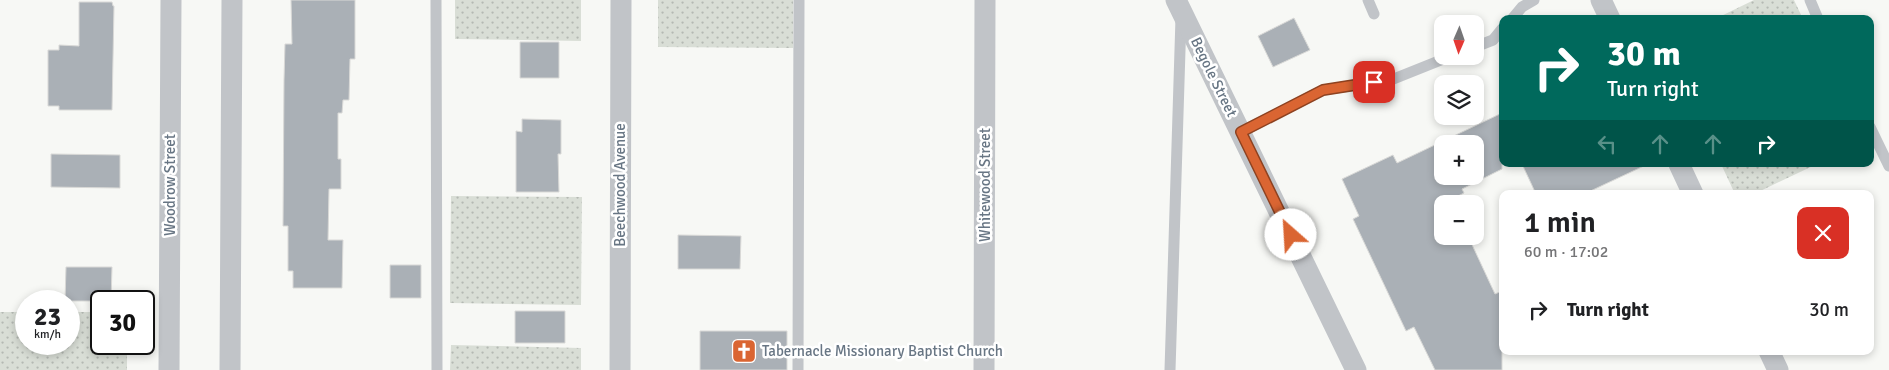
<!DOCTYPE html>
<html lang="en">
<head>
<meta charset="utf-8">
<style>
	:root { --surface:#fff; --page:#f6f6f6; --text:#202124; --muted:#757577 }
	body { margin:0; font-family:Signika,sans-serif; background:var(--page); color:var(--text); height:100vh; display:flex; flex-direction:column; font-size:19px; white-space:nowrap }
	* { box-sizing:border-box; margin:0 }
	p { font-size:16px; color:var(--muted) }
	.icon { flex:none; width:28px; height:28px; fill:none; stroke:currentColor; stroke-width:2; stroke-linecap:round; stroke-linejoin:round }
	.map { position:relative; flex:1; overflow:hidden }
	.details { position:absolute; left:1499px; top:190px; width:375px; height:165px; display:flex; flex-direction:column; background:var(--surface); border-radius:10px; box-shadow:0 2px 8px #0003 }
	.details>* { flex:none }
	.banner { position:absolute; left:1499px; top:15px; width:375px; height:152px; border-radius:10px; box-shadow:0 2px 8px #0003; background:#00695c; color:#fff; overflow:hidden }
	.needle { width:32px; rotate:182deg }
	.fabs { position:absolute; left:1434px; top:15px; display:grid; gap:10px }
	.fabs a { display:grid; place-items:center; width:50px; height:50px; border-radius:10px; background:var(--surface); box-shadow:0 2px 8px #0003; font-size:25px }
	.speed { position:absolute; left:15px; top:290px; display:flex; gap:10px; font-size:25px; font-weight:700; text-align:center }
	.speed>* { display:grid; place-content:center; width:65px; height:65px; border-radius:50%; background:var(--surface); box-shadow:0 2px 8px #0003; line-height:1 }
	.speed small { font-size:12px; font-weight:400 }
	.speed .limit { border:2px solid #111; border-radius:8px; background:#fff; color:#111 }
	.pin { position:absolute; display:grid; place-items:center; width:42px; height:42px; color:#fff; margin:-21px; border-radius:10px; box-shadow:0 2px 8px #0006 }
	.me { position:absolute; width:55px; margin:-28px; rotate:334deg; stroke-linejoin:round; filter:drop-shadow(0 0 4px #0008) }
	.turn { display:flex; align-items:center; gap:18px; height:105px; padding:0 25px; font-size:22px }
	.turn .icon { width:65px; height:65px; stroke-width:2.5 }
	.turn b { display:block; font-size:35px; line-height:42px }
	.lanes { display:flex; align-items:center; height:48px; padding:0 25px; background:#0003; justify-content:center; gap:25px; direction:ltr }
	.lanes .off { opacity:.35 }
	.round { display:grid; place-items:center; flex:none; width:52px; height:52px; border-radius:10px; background:var(--page) }
	.overview { display:flex; align-items:center; justify-content:space-between; height:85px; padding:0 25px }
	h1 { font-size:30px; font-weight:600; line-height:38px }
	ul { padding:0; list-style:none }
	li { display:flex; align-items:center; gap:15px; height:70px; padding:0 25px }
	li div { flex:1 }
	li b { display:block; font-size:19px }
	li em { font-style:normal }
	.map>svg:first-child { display:block }
</style>
</head>
<body>
<div class="map">
<svg width="1889" height="370" viewBox="0 0 1889 370">
	<defs>
		<pattern id="grass-dots" width="8" height="8" patternUnits="userSpaceOnUse" patternTransform="scale(1.25)"><rect width="8" height="8" fill="#d9ded6"/><path d="M2 2h.1M6 6h.1" fill="none" stroke="#b4b9b3" stroke-width="1.8" stroke-linecap="round"/></pattern>
	</defs>
	<rect width="100%" height="100%" fill="#f7f8f5"/>
	<path fill="url(#grass-dots)" d="M 455,0 L 581,0 L 581,41 L 455,39 Z
		M 658,0 L 793,0 L 793,48 L 658,47 Z
		M 1754,0 L 1794,0 L 1803,19 L 1715,19 Z
		M 1721,164 L 1817,164 L 1754,194 L 1735,194 Z
		M 451,196 L 582,197 L 581,305 L 450,303 Z
		M 0,312 L 26,312 L 26,344 L 69,344 L 69,312 L 101,312 L 101,344 L 127,344 L 127,370 L 0,370 Z
		M 451,345 L 581,348 L 581,370 L 450,370 Z"/>
	<path fill="#aab0b6" stroke="#d9d9d7" fill-rule="evenodd" d="M 291,0 L 355,0 L 355,59 L 350,59 L 349,100 L 343,100 L 342,113 L 338,113 L 338,159 L 341,159 L 341,189 L 329,189 L 328,240 L 343,240 L 342,288 L 293,288 L 293,271 L 288,271 L 288,226 L 283,226 L 284,80 L 285,44 L 292,44 Z
		M 79,2 L 112,2 L 113,6 L 114,6 L 112,110 L 59,110 L 59,106 L 48,106 L 48,50 L 59,50 L 59,45 L 79,46 Z
		M 1294,18 L 1310,50 L 1273,67 L 1258,36 Z
		M 520,42 L 559,42 L 559,78 L 520,78 Z
		M 1502,113 L 1502,169 L 1462,189 L 1464,193 L 1450,200 L 1452,204 L 1442,204 L 1442,236 L 1468,236 L 1495,294 L 1502,291 L 1502,370 L 1435,370 L 1414,327 L 1406,331 L 1353,219 L 1359,216 L 1342,179 L 1393,155 L 1397,163 ZM 1442,144 L 1475,144 L 1475,176 L 1442,176 Z
		M 522,119 L 561,120 L 561,154 L 558,154 L 559,192 L 516,192 L 516,131 L 522,132 Z
		M 51,154 L 120,155 L 120,188 L 51,187 Z
		M 1522,164 L 1648,164 L 1584,194 L 1536,194 Z
		M 678,235 L 741,236 L 740,269 L 678,269 Z
		M 390,265 L 421,265 L 421,298 L 390,298 Z
		M 66,267 L 112,267 L 111,301 L 65,301 Z
		M 515,311 L 565,311 L 565,343 L 515,343 Z
		M 700,331 L 787,331 L 787,370 L 700,370 Z"/>
	<g fill="none" stroke-linecap="round" stroke-linejoin="round">
		<path stroke="#c1c4c8" stroke-width="11" d="M 436,0 L 437,370
			M 1368,0 L 1374,14
			M 1810,0 L 1818,19
			M 1512,19 L 1522,7 L 1534,0
			M 1475,47 L 1493,40 L 1502,29
			M 1870,127 L 1889,166
			M 1241,132 L 1323,90 L 1391,80 L 1451,56
			M 798,370 L 799,0
			M 1170,370 L 1181,18"/>
		<path stroke="#c1c4c8" stroke-width="21" d="M 1176,0 L 1356,370
			M 1601,0 L 1610,19
			M 1679,164 L 1693,194
			M 1769,351 L 1778,370
			M 169,370 L 171,0
			M 230,370 L 232,0
			M 620,370 L 621,0
			M 984,370 L 985,0"/>
	</g>
	<g fill="none" stroke-linecap="round" stroke-linejoin="round">
		<defs>
			<path id="route" d="M 1291,235 L 1241,132 L 1323,90 L 1374,82"/>
		</defs>
		<use href="#route" stroke="#8e4220" stroke-width="12"/>
		<use href="#route" stroke="#da6532" stroke-width="9"/>
	</g>
	<defs>
		<symbol id="church-square" viewBox="-11 -11 22 22"><rect x="-9" y="-9" width="18" height="18" rx="4" fill="#da6532" stroke="#fff"/><path d="M-1.2-6h2.4v3.5h3.3v2.4h-3.3V6h-2.4V-.1h-3.3v-2.4h3.3Z" fill="#fff"/></symbol>
	</defs>
	<g fill-rule="evenodd">
		<use href="#church-square" x="730" y="337" width="28" height="28"/>
	</g>
	<g text-anchor="middle" dominant-baseline="central" stroke-width="5" stroke-linejoin="round" paint-order="stroke">
		<g font-size="15" fill="#687684" stroke="#fff">
			<text transform="translate(1214 77) rotate(64)">Begole Street</text>
			<text transform="translate(170 185) rotate(-90)">Woodrow Street</text>
			<text transform="translate(620 185) rotate(-90)">Beechwood Avenue</text>
			<text transform="translate(985 185) rotate(-90)">Whitewood Street</text>
		</g>
		<g font-size="15" fill="#687684" stroke="#fff" text-anchor="start">
			<text x="762" y="351">Tabernacle Missionary Baptist Church</text>
		</g>
	</g>
</svg>
<div class="fabs">
<a><svg class="needle" viewBox="-14 -14 28 28"><path d="M0-13l5 13h-10z" fill="#e53935"/><path d="M0 13l5-13h-10z" fill="#757577"/></svg></a>
<a><svg class="icon" aria-label="layers" viewBox="0 0 24 24"><path d="M12 4l9 5-9 5-9-5zM3 14l9 5 9-5"/></svg></a>
<a>+</a>
<a>−</a>
</div>
<div class="speed"><div>23<small>km/h</small></div><div class="limit">30</div></div>
<div class="pin" style="left:1374px;top:82px;background:#d93025"><svg class="icon" aria-label="arrive" viewBox="0 0 24 24"><path d="M6 21V4h12l-3 4 3 4H6"/></svg></div>
<svg class="me" style="left:1291px;top:235px" viewBox="-20 -20 40 40"><circle r="19" fill="#fff"/><path d="M0-13L10 11 0 6-10 11z" fill="#da6532"/></svg>
<div class="banner">
<div class="turn"><svg class="icon" aria-label="right" viewBox="0 0 24 24"><path d="M7 20v-9h11M14 6l5 5-5 5"/></svg><div><b>30 m</b>Turn right</div></div>
<div class="lanes"><svg class="icon off" aria-label="left" viewBox="0 0 24 24"><path d="M17 20v-9H6M10 6l-5 5 5 5"/></svg><svg class="icon off" aria-label="ahead" viewBox="0 0 24 24"><path d="M12 20V5M6 11l6-6 6 6"/></svg><svg class="icon off" aria-label="ahead" viewBox="0 0 24 24"><path d="M12 20V5M6 11l6-6 6 6"/></svg><svg class="icon" aria-label="right" viewBox="0 0 24 24"><path d="M7 20v-9h11M14 6l5 5-5 5"/></svg></div>
</div>
<section class="details">
<div class="overview"><div><h1>1 min</h1><p>60 m · 17:02</p></div><a class="round" style="background:#d93025;color:#fff"><svg class="icon" aria-label="close" viewBox="0 0 24 24"><path d="M6 6l12 12M18 6L6 18"/></svg></a></div>
<ul>
<li><svg class="icon" aria-label="right" viewBox="0 0 24 24"><path d="M7 20v-9h11M14 6l5 5-5 5"/></svg><div><b>Turn right</b></div><em>30 m</em></li>
</ul>
</section>
</div>
</body>
</html>
